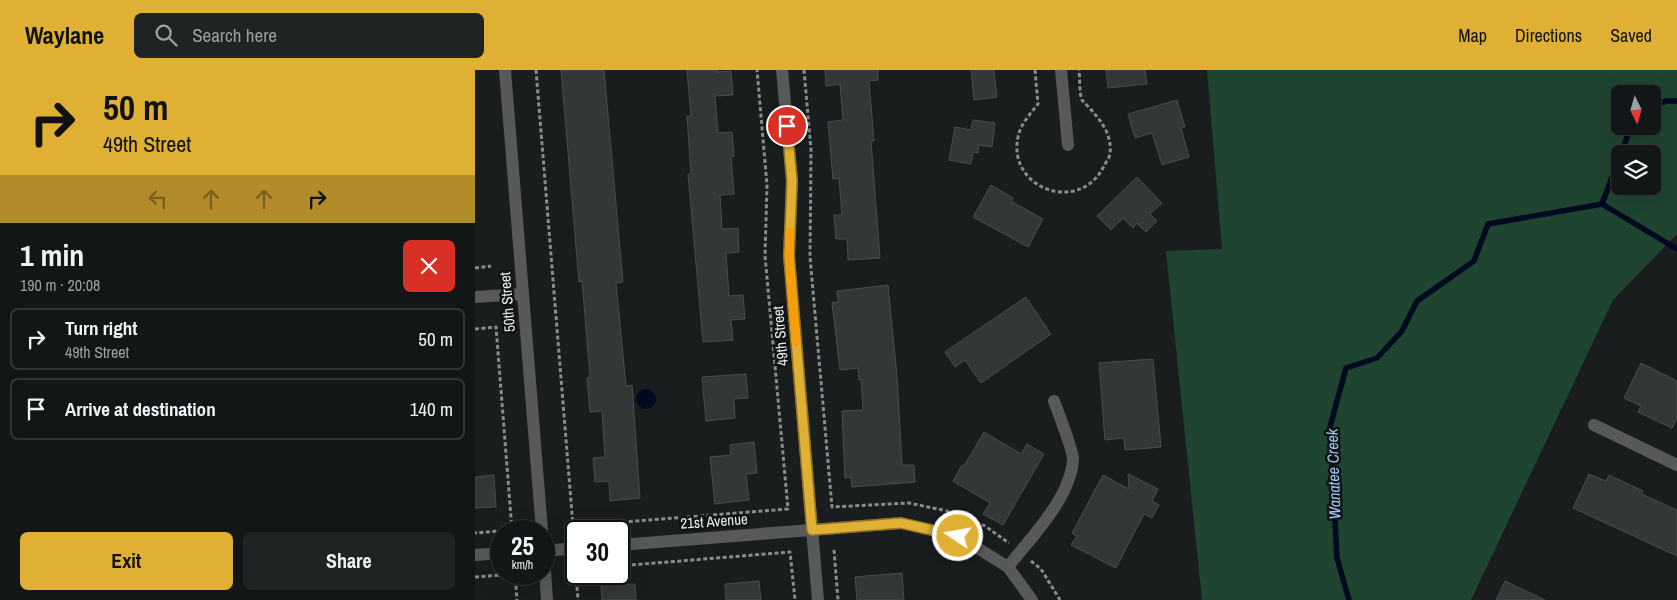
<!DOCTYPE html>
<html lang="en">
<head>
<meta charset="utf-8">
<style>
	:root { --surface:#131616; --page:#202323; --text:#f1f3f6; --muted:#9d9fa1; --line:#323535; --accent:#dfb034 }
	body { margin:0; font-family:"Archivo Narrow",sans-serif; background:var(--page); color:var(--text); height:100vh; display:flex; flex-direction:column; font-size:19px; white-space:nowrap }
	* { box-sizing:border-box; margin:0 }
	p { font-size:16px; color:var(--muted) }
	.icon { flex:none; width:28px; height:28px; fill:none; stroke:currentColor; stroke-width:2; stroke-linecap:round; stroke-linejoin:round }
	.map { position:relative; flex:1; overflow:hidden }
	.panel { display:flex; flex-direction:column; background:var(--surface); width:475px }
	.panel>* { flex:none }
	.guide { background:#dfb034; color:#111; overflow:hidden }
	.needle { width:32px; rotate:175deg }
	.tools { position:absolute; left:1136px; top:15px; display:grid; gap:10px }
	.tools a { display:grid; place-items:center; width:50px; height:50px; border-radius:8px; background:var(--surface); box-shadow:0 5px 20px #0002,0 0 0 1px var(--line); font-size:25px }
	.speed { position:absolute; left:15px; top:450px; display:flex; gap:10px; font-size:25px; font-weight:700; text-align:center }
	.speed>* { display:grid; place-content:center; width:65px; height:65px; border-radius:50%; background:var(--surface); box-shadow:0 5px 20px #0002,0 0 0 1px var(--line); line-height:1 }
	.speed small { font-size:12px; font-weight:400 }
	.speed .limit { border:2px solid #111; border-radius:8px; background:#fff; color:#111 }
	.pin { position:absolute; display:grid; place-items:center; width:42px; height:42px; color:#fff; margin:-21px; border:2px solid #fff; border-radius:50%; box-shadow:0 1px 5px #0007 }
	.me { position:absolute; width:55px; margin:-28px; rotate:282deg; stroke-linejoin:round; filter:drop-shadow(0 0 4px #0008) }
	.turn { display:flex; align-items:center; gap:18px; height:105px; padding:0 20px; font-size:22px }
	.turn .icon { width:65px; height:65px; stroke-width:2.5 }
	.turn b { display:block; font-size:35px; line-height:42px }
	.lanes { display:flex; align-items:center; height:48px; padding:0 20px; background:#0003; justify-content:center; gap:25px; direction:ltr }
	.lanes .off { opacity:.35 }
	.round { display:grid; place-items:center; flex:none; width:52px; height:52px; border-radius:8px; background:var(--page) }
	.headline { display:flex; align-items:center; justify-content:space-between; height:85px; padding:0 20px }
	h1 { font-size:30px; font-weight:700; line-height:38px }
	.action { display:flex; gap:10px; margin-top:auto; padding:10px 20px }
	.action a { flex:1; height:58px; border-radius:8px; background:var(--accent); color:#111; font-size:20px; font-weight:700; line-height:58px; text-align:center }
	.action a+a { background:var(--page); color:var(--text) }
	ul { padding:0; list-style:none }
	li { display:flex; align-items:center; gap:15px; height:62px; margin:0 10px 8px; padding:0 10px; border:2px solid var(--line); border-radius:8px }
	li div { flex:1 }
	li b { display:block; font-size:19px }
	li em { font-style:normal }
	header { display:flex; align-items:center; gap:30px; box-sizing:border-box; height:70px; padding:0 25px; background:var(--accent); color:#111 }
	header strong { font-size:24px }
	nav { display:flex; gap:28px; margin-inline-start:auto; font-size:18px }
	.search { width:350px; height:45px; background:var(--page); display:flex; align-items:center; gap:12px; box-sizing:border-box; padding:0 18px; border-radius:8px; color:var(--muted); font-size:19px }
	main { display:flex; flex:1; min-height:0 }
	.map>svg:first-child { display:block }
</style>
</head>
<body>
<header>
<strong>Waylane</strong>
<div class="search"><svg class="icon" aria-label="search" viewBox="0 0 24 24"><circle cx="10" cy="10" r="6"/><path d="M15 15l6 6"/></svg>Search here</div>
<nav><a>Map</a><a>Directions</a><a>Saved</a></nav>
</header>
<main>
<section class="panel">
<div class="guide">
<div class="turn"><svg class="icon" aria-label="right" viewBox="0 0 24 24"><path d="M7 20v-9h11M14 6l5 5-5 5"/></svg><div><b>50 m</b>49th Street</div></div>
<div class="lanes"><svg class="icon off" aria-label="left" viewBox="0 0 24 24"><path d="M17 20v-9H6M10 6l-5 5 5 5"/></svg><svg class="icon off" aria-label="ahead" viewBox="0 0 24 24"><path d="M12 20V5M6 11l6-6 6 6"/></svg><svg class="icon off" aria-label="ahead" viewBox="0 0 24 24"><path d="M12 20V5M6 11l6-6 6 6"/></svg><svg class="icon" aria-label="right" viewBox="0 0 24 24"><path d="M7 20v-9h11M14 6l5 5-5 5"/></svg></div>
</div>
<div class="headline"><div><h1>1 min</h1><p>190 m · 20:08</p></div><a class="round" style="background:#d93025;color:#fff"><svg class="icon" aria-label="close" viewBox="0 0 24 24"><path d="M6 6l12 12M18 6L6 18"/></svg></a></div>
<ul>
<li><svg class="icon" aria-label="right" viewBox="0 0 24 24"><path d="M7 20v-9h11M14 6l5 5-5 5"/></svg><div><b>Turn right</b><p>49th Street</p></div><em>50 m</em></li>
<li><svg class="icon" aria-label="arrive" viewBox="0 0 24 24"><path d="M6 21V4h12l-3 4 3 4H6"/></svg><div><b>Arrive at destination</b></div><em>140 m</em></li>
</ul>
<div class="action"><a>Exit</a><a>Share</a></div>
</section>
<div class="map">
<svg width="1202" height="530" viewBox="0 0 1202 530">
	<rect width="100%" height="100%" fill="#191d1d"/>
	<path fill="#1f4430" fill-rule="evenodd" d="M 732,0 L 1202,0 L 1202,164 L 1138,230 L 996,530 L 727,530 L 691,181 L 747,179 ZM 1145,24 L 1178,24 L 1178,56 L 1145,56 ZM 1145,84 L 1178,84 L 1178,116 L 1145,116 Z"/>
	<path fill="#000920" d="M161 329a10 10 0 1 1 20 0a10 10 0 1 1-20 0Z"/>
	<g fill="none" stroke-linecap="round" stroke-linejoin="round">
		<path stroke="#000920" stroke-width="5.5" d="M 1178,37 L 1191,31 L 1202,31
			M 1146,84 L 1156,56
			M 1127,134 L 1202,179
			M 874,530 L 862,488 L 855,357 L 871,298 L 902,288 L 927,261 L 942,231 L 999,191 L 1013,154 L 1127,134 L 1145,86"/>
	</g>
	<path fill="#333736" stroke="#494d4c" d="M 86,0 L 129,0 L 148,212 L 141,213 L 151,316 L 157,315 L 165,428 L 135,431 L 134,411 L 120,412 L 118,388 L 130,387 L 127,341 L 115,342 L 112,308 L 115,307 L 107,211 L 104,212 Z
		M 212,0 L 242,0 L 242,2 L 256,1 L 258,25 L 240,26 L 243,63 L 257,62 L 259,86 L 256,87 L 259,124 L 245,125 L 247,159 L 263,158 L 264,182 L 251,183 L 254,226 L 268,225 L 270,249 L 256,250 L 258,270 L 228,272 L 213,104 L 216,104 L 212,46 L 216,46 Z
		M 350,0 L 403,0 L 403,10 L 394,11 L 399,71 L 396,71 L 405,188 L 373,190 L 372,169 L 361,169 L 359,145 L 367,145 L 364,108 L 358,109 L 353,52 L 368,50 L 365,14 L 351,16 Z
		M 496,0 L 519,0 L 522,27 L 499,30 Z
		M 631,0 L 670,0 L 672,14 L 633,18 Z
		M 702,30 L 710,57 L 706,58 L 714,87 L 687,95 L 677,63 L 660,68 L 653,44 Z
		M 498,50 L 520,53 L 517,77 L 504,75 L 503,83 L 498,82 L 496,94 L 474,90 L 480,57 L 496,60 Z
		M 662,107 L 687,133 L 675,144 L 682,151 L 671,162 L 662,153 L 658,158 L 648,148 L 636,160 L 622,146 Z
		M 516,115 L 538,128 L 536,131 L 568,149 L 553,177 L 498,147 Z
		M 413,215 L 422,306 L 427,395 L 439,395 L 440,412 L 377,417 L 376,407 L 370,408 L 367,341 L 388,340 L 386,309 L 384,310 L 383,298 L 365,300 L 357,233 L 363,232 L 362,221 Z
		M 551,227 L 576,264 L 506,313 L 490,290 L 480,297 L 470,282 Z
		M 678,289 L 686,377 L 650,380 L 649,368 L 630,370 L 624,293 Z
		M 1166,293 L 1202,311 L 1202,348 L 1197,358 L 1163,342 L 1166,336 L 1149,328 Z
		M 271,304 L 273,328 L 259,329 L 260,348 L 231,351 L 227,307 Z
		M 509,362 L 546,384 L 552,374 L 569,384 L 528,455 L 508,444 L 515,433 L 478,411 L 487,395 L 489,396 Z
		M 279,372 L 282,403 L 271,404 L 274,430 L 240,434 L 235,387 L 256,385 L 255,375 Z
		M 653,404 L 683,419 L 677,431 L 684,435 L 677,448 L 669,444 L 641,498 L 596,475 L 602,466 L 597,463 L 628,405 L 654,419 Z
		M 1114,404 L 1131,411 L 1134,405 L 1168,421 L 1166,424 L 1202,440 L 1202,486 L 1098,438 Z
		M 19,405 L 21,437 L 0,438 L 0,407 Z
		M 427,503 L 429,530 L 382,530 L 380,507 Z
		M 284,511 L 286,530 L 251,530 L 250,514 Z
		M 1030,511 L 1070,530 L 1021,530 Z
		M 160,514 L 161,530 L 127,530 L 126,516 Z"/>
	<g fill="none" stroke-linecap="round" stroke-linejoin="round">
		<path stroke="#888c8c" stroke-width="3" stroke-dasharray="4 2.5" stroke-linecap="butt" d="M 61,0 L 98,456 L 313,439 L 290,186 L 292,115 L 282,0
			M 329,0 L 336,80 L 335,187 L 357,437 L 434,433 L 477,442 L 510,456 L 534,473
			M 560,0 L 563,34 C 555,44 545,55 543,67 C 532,119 605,145 629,96 C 631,92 635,87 635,83 C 637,67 628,53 618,42 C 615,38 610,34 607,30 C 604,23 605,8 604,0
			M 0,198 L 16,196
			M 0,259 L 21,257 L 37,460 L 0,463
			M 359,480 L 363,530
			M 556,491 L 566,499 L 585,530
			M 144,496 L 315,482 L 320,530
			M 101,504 L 103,530
			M 0,507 L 40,504 L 42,530"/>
		<path stroke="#58595a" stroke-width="12" d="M 30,0 L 67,461
			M 307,0 L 317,111 L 314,186 L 343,530
			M 586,0 L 593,75
			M 0,227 L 48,224
			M 1119,355 L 1202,395
			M 144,475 L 426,453 L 483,466 L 533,497 L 557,530
			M 69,481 L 101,478
			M 0,485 L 26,483
			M 69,485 L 72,530
			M 533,497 C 556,467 596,428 598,389 C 598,380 583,342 579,331"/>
	</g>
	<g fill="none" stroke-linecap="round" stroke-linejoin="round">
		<defs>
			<path id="route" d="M 312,56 L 317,111 L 314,186 L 337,460 L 426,453 L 483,466"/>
		</defs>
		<use href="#route" stroke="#917222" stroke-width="12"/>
		<use href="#route" stroke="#dfb034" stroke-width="9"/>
		<path stroke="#f59e0b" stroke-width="9" d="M 315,162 L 314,186 L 321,272"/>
	</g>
	<g text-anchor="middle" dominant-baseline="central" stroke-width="5" stroke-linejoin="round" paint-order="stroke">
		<g font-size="15" fill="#e9ecec" stroke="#101314">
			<text transform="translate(32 232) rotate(-95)">50th Street</text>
			<text transform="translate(305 266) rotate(-95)">49th Street</text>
			<text transform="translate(239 451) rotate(-4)">21st Avenue</text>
		</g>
		<g font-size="16" font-style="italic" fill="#9ec7f6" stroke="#101314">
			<text transform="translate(858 404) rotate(-92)">Wanatee Creek</text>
		</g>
	</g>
</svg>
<div class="tools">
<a><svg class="needle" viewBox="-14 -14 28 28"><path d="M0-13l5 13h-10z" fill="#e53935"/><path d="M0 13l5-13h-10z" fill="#9d9fa1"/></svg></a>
<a><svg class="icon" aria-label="layers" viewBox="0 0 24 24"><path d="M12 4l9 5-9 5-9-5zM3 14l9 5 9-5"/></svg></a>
</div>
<div class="speed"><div>25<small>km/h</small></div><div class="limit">30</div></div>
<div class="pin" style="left:312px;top:56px;background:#d93025"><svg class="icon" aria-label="arrive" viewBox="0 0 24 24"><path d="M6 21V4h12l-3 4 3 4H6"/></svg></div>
<svg class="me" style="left:483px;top:466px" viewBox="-20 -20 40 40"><circle r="17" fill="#dfb034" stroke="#fff" stroke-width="3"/><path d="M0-11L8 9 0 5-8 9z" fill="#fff"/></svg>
</div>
</main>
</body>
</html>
